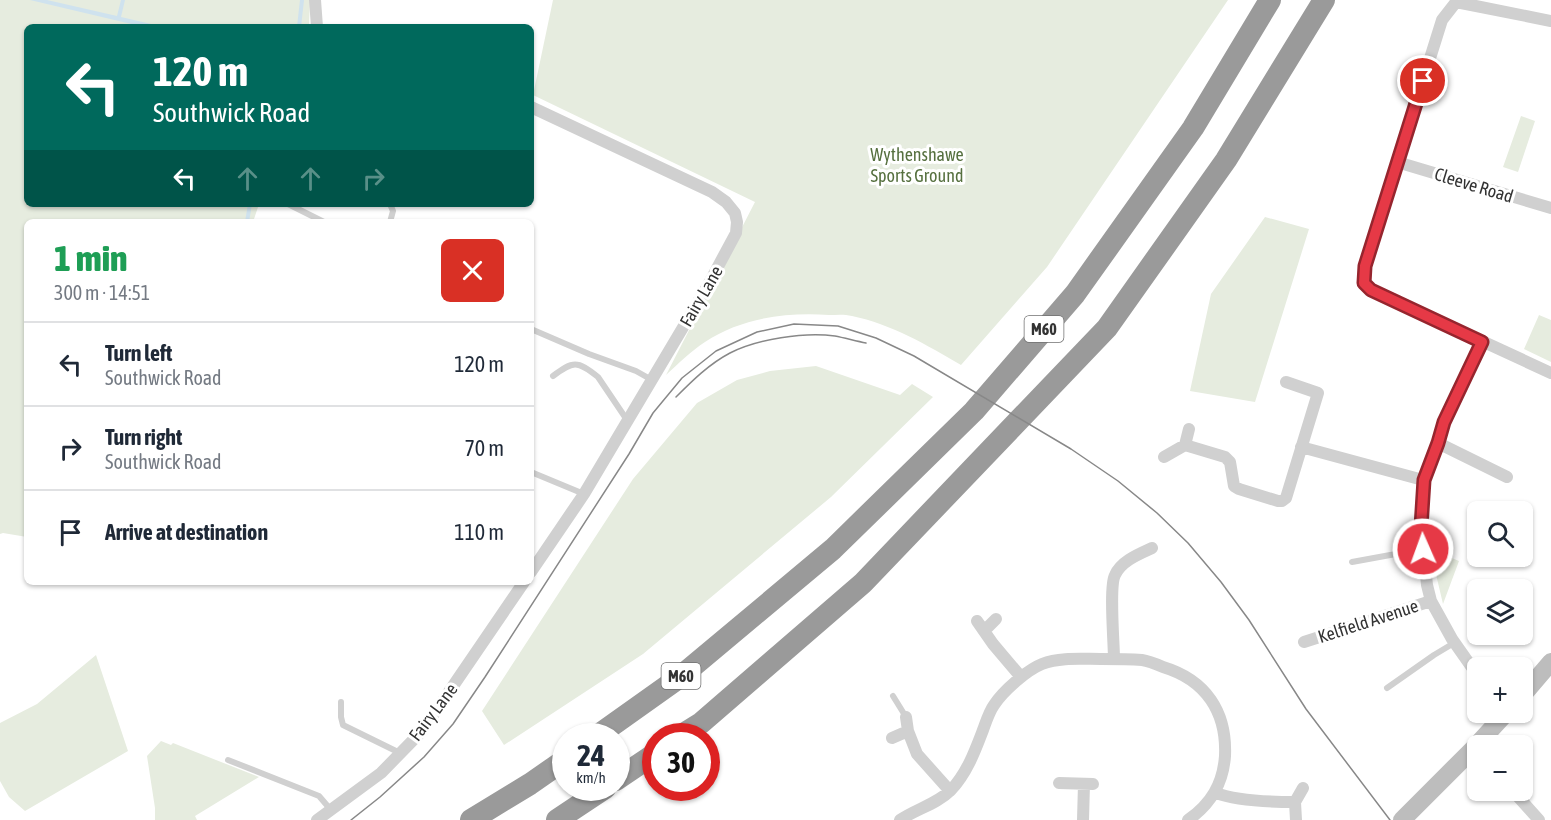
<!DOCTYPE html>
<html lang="en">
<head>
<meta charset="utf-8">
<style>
	:root { --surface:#fff; --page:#f2f2f3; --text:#1f2937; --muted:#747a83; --line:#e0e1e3 }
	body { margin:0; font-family:"Asap Condensed",sans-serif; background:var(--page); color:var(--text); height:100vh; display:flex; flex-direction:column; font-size:22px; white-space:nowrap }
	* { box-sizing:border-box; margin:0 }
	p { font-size:20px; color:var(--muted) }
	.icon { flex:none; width:33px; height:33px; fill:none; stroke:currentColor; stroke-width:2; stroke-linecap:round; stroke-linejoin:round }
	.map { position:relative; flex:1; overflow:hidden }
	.details { position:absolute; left:24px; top:219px; width:510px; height:366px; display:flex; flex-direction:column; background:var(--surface); border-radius:9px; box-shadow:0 2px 4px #0004 }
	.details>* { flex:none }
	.banner { position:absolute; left:24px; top:24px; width:510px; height:183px; border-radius:9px; box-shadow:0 2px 4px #0004; background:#00695c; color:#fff; overflow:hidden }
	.tools { position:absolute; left:1467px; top:501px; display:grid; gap:12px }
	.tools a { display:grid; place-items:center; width:66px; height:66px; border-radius:9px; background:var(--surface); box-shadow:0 2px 4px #0004; font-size:30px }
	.speed { position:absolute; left:552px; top:723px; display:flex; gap:12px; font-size:30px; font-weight:700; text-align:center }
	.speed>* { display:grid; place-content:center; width:78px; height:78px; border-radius:50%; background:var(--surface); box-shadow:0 2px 4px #0004; line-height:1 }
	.speed small { font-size:15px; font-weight:400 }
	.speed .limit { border:9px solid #d22; background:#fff; color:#111 }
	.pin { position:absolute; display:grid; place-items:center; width:51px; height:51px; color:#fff; margin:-26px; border:3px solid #fff; border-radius:50%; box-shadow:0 2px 6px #0007 }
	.me { position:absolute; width:66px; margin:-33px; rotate:358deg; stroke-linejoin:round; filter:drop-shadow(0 0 4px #0008) }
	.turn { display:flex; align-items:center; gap:21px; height:126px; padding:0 30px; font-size:27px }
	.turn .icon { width:78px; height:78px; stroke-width:2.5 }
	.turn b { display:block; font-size:42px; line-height:51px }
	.lanes { display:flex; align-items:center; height:57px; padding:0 30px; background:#0003; justify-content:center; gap:30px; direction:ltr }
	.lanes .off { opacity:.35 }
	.round { display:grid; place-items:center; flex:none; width:63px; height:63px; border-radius:9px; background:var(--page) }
	.summary { display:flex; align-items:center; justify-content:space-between; height:102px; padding:0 30px }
	h1 { font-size:36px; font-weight:800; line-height:45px; color:#1e9e55 }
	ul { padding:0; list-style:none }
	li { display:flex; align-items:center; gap:18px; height:84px; padding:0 30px; border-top:2px solid var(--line) }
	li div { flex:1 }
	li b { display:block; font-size:22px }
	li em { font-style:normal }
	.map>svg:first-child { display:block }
</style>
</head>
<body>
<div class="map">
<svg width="1551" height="820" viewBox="0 0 1551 820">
	<rect width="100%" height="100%" fill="#fff"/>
	<path fill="#e6ecdf" d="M 0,0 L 310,0 L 309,27 L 27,27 L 27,204 L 259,204 L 253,222 L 27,222 L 27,537 L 3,533 L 0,534 Z
		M 553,0 L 1228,0 L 1047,267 L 961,365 C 927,345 891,324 852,316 C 844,314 836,315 829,315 C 786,312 741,318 705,342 C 691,351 678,364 666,375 L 755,202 L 533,95 Z
		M 1521,116 L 1535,121 L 1518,172 L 1503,167 Z
		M 1265,217 L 1309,229 L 1255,402 L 1190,391 L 1211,294 Z
		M 1539,315 L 1551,320 L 1551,362 L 1524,349 Z
		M 816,366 L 900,395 L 912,384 L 933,397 L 831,497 L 643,654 L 504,745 L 482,711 L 633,479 L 697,403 L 737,380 L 770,371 Z
		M 1430,549 L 1459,561 L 1443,604 Z
		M 96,655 L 128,751 L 25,811 L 9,797 L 0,781 L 0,723 L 37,704 Z
		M 161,741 L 171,745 L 173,743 L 259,777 L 195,816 L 197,820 L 155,820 L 155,808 L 147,756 Z"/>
	<path fill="#cfe2ee" d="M 30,0 L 47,0 L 117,16 L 121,0 L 125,0 L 121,17 L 164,27 L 144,27 Z"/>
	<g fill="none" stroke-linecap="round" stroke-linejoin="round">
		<path stroke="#cfe2ee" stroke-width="4" d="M 299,27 L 302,0
			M 247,222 L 250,204"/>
		<path stroke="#d0d0d0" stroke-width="6" d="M 288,204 L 324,222
			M 390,222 L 393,211 L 390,204
			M 531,329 L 589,354 L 636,371 L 652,380
			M 553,376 C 573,361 577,360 598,377 L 627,420
			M 531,472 L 584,494
			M 1352,562 L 1423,549
			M 1387,688 L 1434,655 L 1454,643
			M 893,696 L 906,717
			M 341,702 L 341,717 L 343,725 L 400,753
			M 228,760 L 319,796 L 331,810"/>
		<path stroke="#d0d0d0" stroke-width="12" d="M 315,0 L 317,27
			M 1551,21 L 1456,2 L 1442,20 L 1365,266 L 1364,283 L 1371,290 L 1551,373
			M 531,107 L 712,192 L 726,202 L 735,213 L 737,222 L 736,233 L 707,287 L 584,494 L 531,572
			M 1397,162 L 1551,208
			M 1438,443 L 1507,477
			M 1185,445 L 1189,429
			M 1301,447 L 1423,480
			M 1164,457 L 1185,445 L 1225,457 L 1230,462 L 1234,486 L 1239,489 L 1278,501 L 1282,501 L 1286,498 L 1318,393 L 1286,382
			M 977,621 L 993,644 L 1021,677
			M 984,631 L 996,619
			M 1304,642 L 1431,601
			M 1114,659 C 1114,643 1109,586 1115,575 C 1121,561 1139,554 1152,548
			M 1478,676 L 1452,639 L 1431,601 L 1427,585 L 1421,527 L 1423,480 L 1438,443 L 1444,422 L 1482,342
			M 906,717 L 908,731 L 917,754 L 950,791
			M 892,738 L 908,731
			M 1059,783 L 1093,784
			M 1512,790 L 1539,820
			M 1216,793 C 1237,801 1273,802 1295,802
			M 317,820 L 381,773 L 423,730 L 524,582
			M 900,820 C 916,809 937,804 951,790 C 967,773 975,751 983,730 C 986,722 989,712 994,705 C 1003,691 1027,670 1042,664 C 1060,657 1081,659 1101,659 C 1114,659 1128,659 1142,660 C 1149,661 1156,664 1163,667 C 1206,680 1227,712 1225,756 C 1223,784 1211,804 1188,820
			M 1083,820 L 1084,784
			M 1296,820 L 1295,802 L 1303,788"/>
		<path stroke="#bdbdbd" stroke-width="18" d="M 1522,696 L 1551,662
			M 1402,820 L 1473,749 L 1507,712"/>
		<path stroke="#9a9a9a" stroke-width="22" d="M 597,736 L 680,677 L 833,549 L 974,411 L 1075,294 L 1193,128 L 1270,0
			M 680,736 L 701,723 L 863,583 L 1107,328 L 1226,160 L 1324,0
			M 616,780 L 656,753
			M 471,820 L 530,784 L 566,759
			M 557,820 L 605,788"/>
		<path stroke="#888" stroke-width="1.5" d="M 676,397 C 692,381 709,364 730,353 C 758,339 803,332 835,336 C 845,338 856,341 866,343
			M 351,820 L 380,797 L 424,757 L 453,724 L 485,677 L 629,454 L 653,413 L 682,378 L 716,351 L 757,332 L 794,324 L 838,326 L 876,338 L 914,356 L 1071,449 L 1118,481 L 1157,513 L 1188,543 L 1221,582 L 1249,620 L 1306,709 L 1390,820"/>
	</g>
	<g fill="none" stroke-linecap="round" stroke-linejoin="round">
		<defs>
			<path id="route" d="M 1423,549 L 1421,527 L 1424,480 L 1438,443 L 1444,422 L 1482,342 L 1371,290 L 1364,283 L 1365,266 L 1423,81"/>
		</defs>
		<use href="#route" stroke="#96252e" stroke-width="15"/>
		<use href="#route" stroke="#e63946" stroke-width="10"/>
	</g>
	<g text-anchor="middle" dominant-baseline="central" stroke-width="6" stroke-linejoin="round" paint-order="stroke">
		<g fill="#fff" stroke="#707070" stroke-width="1.5">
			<rect x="1024.5" y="316" width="39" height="26" rx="4.5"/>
			<rect x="661.5" y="663" width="39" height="26" rx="4.5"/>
		</g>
		<g font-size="16" font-weight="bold" fill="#333">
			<text x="1044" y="329">M60</text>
			<text x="681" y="676">M60</text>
		</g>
		<g font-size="18" fill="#56703f" stroke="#fff">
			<text x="917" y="154">Wythenshawe<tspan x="917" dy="21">Sports Ground</tspan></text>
		</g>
		<g font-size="18" fill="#333" stroke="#fff">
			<text transform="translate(1474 185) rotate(17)">Cleeve Road</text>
			<text transform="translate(701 296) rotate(-60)">Fairy Lane</text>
			<text transform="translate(1368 621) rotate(-18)">Kelfield Avenue</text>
			<text transform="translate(433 712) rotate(-53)">Fairy Lane</text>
		</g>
	</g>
</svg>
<div class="tools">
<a><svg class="icon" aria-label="search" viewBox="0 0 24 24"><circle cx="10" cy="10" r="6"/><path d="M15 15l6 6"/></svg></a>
<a><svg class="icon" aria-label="layers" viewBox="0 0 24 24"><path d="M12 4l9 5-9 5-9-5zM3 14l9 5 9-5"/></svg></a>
<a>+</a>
<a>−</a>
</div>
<div class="speed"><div>24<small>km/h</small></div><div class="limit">30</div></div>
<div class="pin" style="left:1423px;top:81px;background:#d93025"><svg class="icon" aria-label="arrive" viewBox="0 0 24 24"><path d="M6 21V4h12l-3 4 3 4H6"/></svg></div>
<svg class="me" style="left:1423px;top:549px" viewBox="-20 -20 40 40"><circle r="17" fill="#e63946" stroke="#fff" stroke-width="3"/><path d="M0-11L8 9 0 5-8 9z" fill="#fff"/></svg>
<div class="banner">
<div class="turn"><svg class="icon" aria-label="left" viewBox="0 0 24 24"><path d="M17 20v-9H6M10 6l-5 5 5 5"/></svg><div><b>120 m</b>Southwick Road</div></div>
<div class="lanes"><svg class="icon" aria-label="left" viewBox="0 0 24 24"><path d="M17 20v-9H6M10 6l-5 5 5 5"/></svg><svg class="icon off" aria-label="ahead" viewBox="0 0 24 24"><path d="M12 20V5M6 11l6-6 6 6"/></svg><svg class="icon off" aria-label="ahead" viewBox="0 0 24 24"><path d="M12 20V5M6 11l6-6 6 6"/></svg><svg class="icon off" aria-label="right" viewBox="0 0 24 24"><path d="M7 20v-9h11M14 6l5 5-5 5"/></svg></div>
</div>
<section class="details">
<div class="summary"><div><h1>1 min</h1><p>300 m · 14:51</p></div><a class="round" style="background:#d93025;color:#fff"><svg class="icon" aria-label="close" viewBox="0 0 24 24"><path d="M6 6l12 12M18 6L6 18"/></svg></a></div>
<ul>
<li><svg class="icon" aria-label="left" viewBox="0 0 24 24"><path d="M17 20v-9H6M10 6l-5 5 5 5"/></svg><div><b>Turn left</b><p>Southwick Road</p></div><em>120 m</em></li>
<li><svg class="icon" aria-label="right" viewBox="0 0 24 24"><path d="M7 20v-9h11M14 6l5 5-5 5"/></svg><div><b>Turn right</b><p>Southwick Road</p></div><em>70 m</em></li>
<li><svg class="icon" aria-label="arrive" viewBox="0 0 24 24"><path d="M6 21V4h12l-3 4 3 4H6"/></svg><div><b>Arrive at destination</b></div><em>110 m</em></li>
</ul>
</section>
</div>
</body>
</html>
